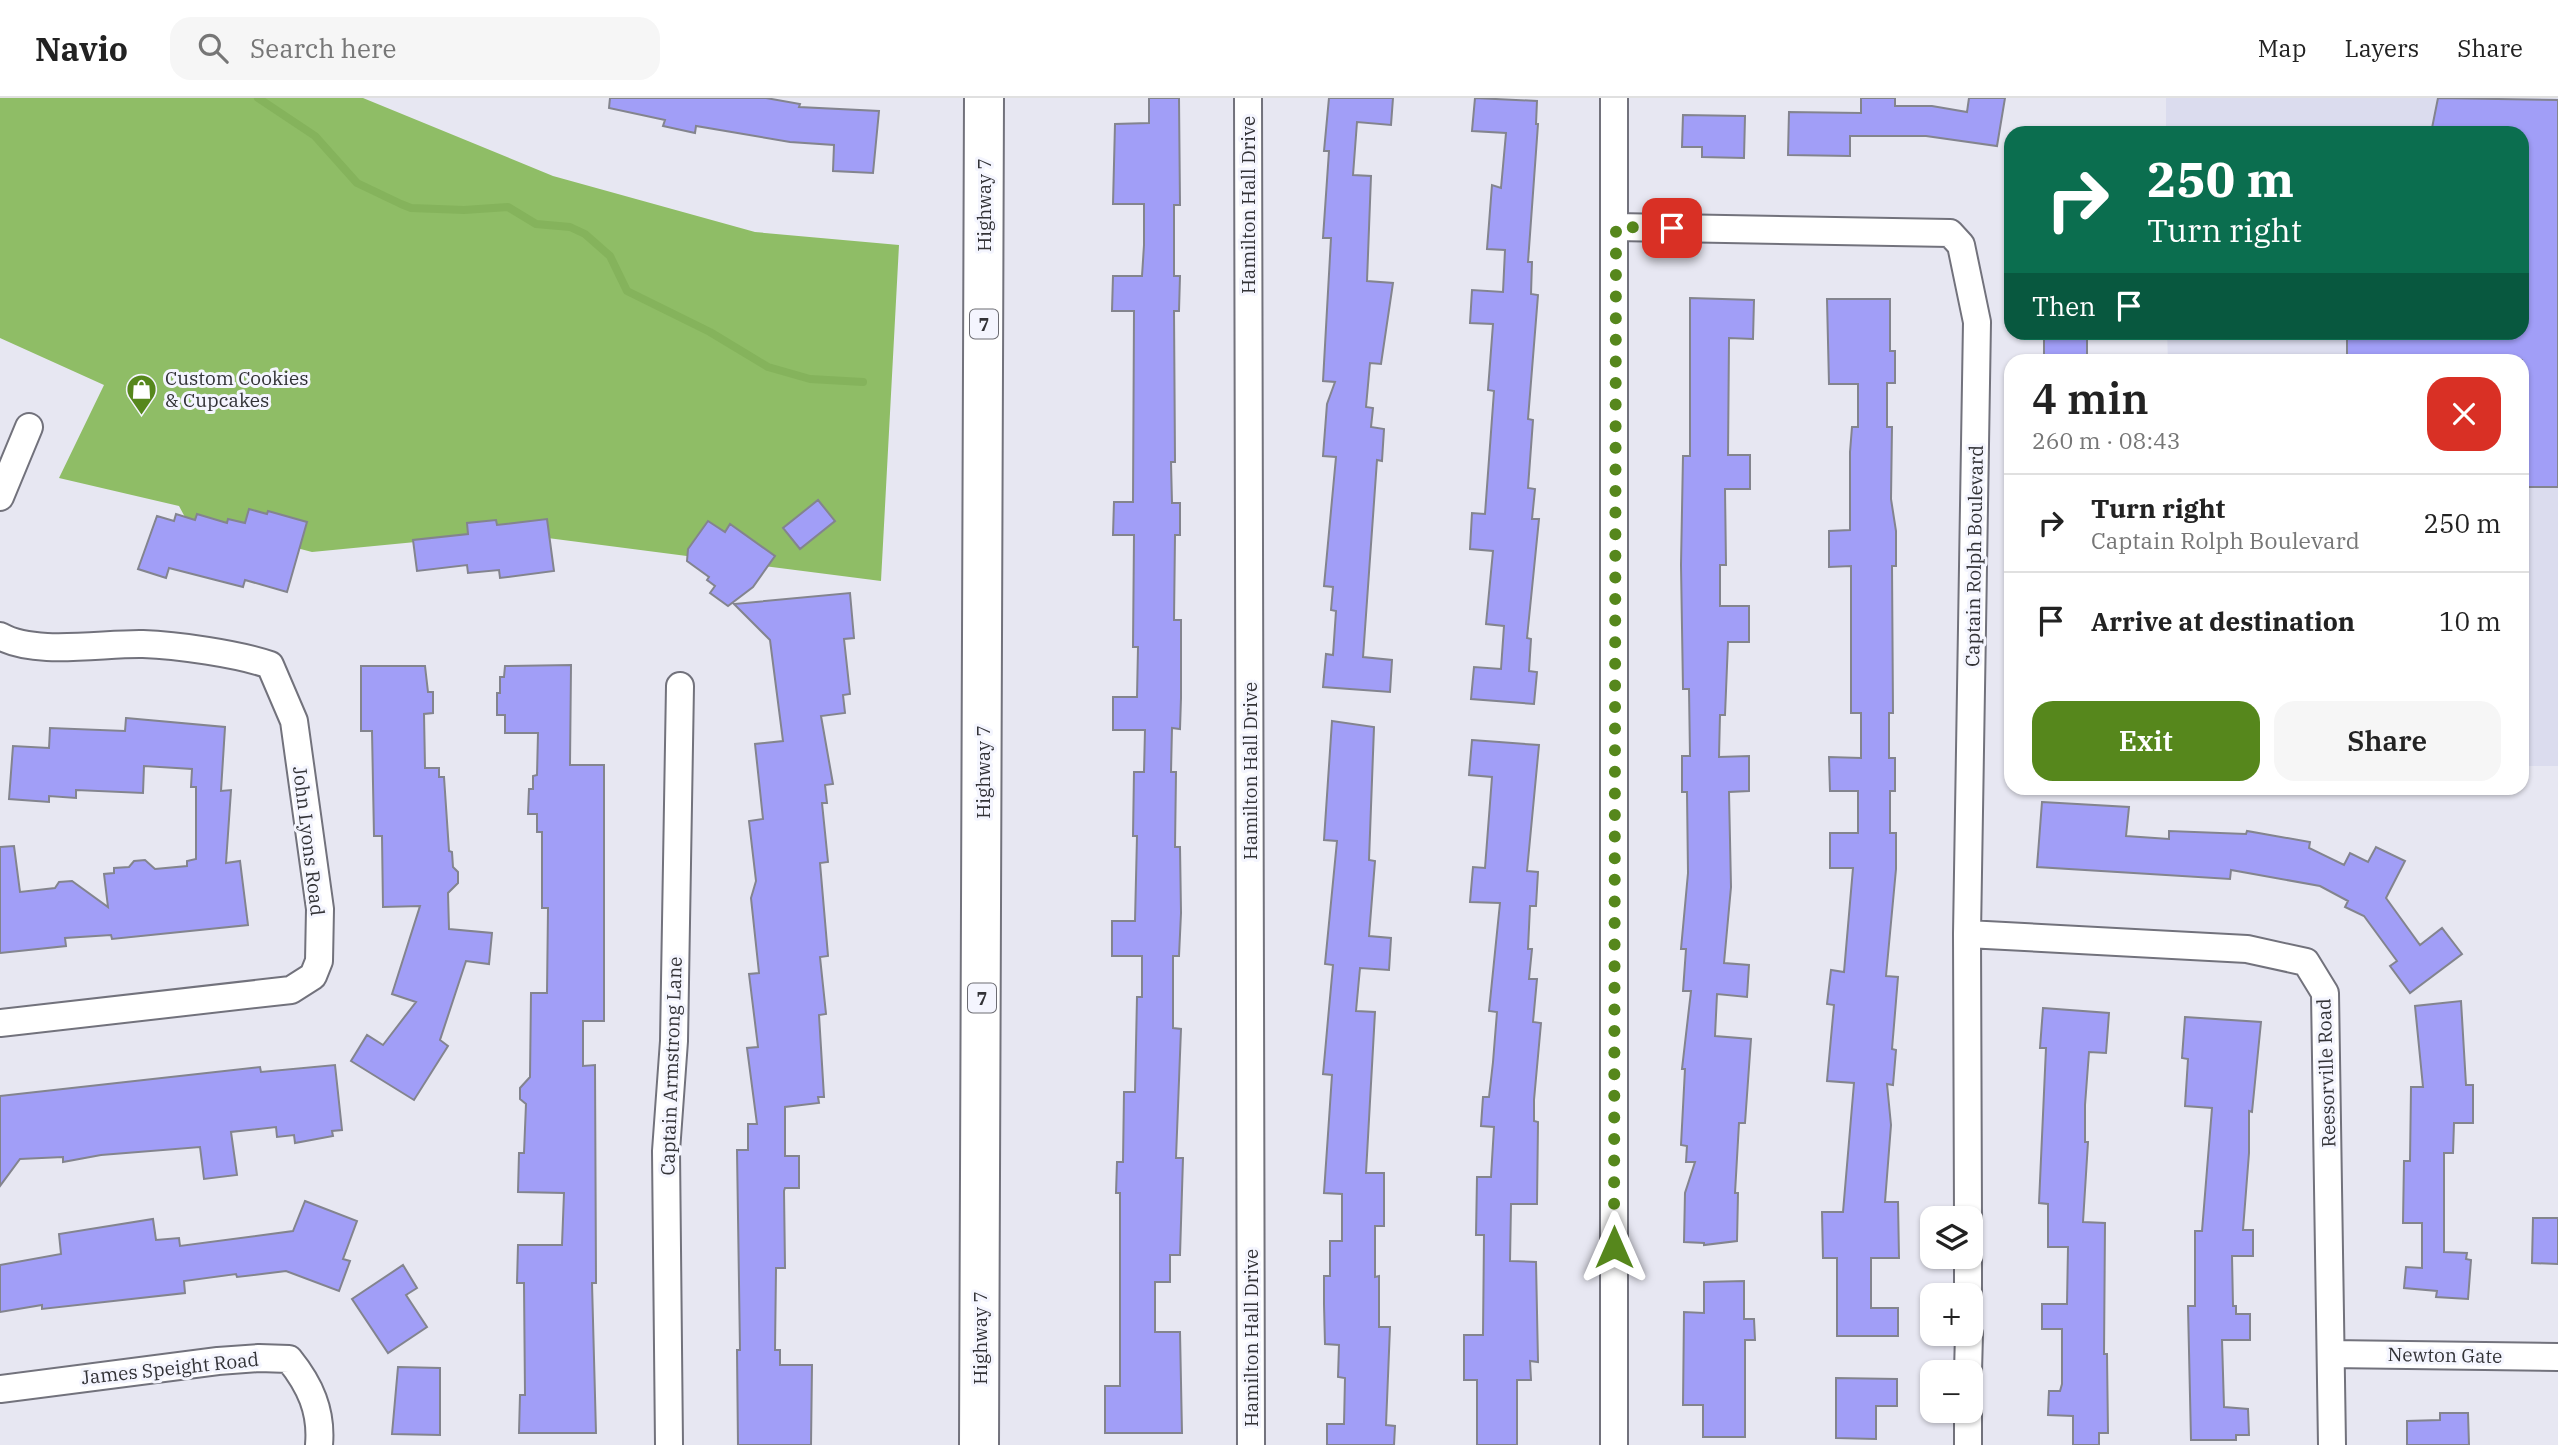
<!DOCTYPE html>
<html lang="en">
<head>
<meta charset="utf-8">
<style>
	:root { --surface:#fff; --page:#f6f6f6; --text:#222; --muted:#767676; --line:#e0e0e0; --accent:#56871c }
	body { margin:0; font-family:"IBM Plex Serif",serif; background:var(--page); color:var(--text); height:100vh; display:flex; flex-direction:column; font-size:26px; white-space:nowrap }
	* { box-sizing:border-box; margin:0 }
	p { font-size:23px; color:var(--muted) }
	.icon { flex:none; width:38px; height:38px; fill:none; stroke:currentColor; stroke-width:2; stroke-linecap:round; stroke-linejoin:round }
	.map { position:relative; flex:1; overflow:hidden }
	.side { position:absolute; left:2004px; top:256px; width:525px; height:441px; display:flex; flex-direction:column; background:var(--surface); border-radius:21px; box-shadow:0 2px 5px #0004 }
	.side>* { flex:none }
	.banner { position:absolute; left:2004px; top:28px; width:525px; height:214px; border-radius:21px; box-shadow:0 2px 5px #0004; background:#0b6e4f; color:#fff; overflow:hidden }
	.fabs { position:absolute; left:1920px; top:1108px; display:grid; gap:14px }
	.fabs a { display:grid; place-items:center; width:63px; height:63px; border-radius:14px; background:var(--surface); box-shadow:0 2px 5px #0004; font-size:35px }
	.pin { position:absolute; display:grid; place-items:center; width:60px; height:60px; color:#fff; margin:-30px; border-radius:14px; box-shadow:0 4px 10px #0006 }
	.me { position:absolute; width:77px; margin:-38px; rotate:0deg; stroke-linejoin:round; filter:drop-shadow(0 0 5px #0008) }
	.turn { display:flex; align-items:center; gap:24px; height:147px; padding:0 28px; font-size:32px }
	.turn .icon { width:91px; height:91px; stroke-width:2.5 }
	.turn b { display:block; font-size:49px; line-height:60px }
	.then { display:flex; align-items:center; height:66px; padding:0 28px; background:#0003; gap:14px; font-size:26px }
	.round { display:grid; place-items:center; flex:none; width:74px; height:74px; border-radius:21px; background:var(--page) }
	.summary { display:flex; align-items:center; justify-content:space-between; height:119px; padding:0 28px }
	h1 { font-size:42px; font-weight:600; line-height:52px }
	.primary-button { display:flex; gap:14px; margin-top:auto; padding:14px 28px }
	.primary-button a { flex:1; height:80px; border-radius:21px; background:var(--accent); color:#fff; font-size:28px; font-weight:600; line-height:80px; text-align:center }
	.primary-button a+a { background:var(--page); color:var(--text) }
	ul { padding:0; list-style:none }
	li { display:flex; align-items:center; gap:21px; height:98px; padding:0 28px; border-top:2px solid var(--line) }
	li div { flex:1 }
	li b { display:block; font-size:26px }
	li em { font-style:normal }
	header { display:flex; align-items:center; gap:42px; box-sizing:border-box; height:98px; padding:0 35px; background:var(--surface); border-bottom:2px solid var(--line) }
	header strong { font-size:33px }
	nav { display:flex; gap:38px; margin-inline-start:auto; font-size:24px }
	.search { width:490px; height:63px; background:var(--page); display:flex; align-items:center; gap:18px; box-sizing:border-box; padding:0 24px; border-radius:21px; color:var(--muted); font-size:26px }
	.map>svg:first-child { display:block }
</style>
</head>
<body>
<header>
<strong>Navio</strong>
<div class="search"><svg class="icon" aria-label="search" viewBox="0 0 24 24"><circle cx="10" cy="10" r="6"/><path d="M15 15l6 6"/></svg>Search here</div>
<nav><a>Map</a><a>Layers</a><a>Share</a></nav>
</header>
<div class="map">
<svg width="2558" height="1347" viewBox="0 0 2558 1347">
	<rect width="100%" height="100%" fill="#e7e7f2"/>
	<path fill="#dbdcee" d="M 2166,0 L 2558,0 L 2558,668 L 2522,668 L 2522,262 L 2168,262 L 2167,235 L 2522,234 L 2522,35 L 2166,35 Z"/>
	<path fill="#8fbd66" d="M 0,0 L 363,0 L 553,78 L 755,134 L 899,147 L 881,483 L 509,435 L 312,454 L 186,421 L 179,408 L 59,380 L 104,287 L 0,240 Z"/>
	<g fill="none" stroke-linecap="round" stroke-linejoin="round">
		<path stroke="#85b35c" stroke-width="8" d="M 258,0 L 315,38 L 357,85 L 401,106 L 411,110 L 464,112 L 508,109 L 536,126 L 570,129 L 585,136 L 610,158 L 627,193 L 710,234 L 768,269 L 810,281 L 863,284"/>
	</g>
	<path fill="#a19ef7" stroke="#83848e" stroke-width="2" d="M 610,0 L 766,0 L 800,6 L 799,9 L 879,13 L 873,75 L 833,73 L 834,47 L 790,44 L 696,28 L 695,35 L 663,28 L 665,22 L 609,10 Z
		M 1149,0 L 1179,0 L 1180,107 L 1174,107 L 1174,178 L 1180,178 L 1179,213 L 1174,213 L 1175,364 L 1171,364 L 1172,405 L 1180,405 L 1180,437 L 1175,437 L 1174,522 L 1181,522 L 1181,600 L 1180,631 L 1172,630 L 1171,674 L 1176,674 L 1175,749 L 1180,749 L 1181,815 L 1179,858 L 1173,858 L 1173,930 L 1181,931 L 1176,1060 L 1183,1060 L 1180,1157 L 1170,1157 L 1170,1184 L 1155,1184 L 1155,1234 L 1180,1234 L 1182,1335 L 1105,1335 L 1105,1288 L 1120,1288 L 1120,1095 L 1116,1095 L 1117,1064 L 1123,1064 L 1124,994 L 1135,994 L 1137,899 L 1142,899 L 1142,858 L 1112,858 L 1112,823 L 1135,823 L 1137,738 L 1133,738 L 1134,674 L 1144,674 L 1145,632 L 1113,632 L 1113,599 L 1137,599 L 1138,549 L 1133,549 L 1134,437 L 1113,437 L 1114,404 L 1133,404 L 1134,213 L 1112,213 L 1113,178 L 1142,178 L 1144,147 L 1144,106 L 1113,106 L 1115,26 L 1149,25 Z
		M 1329,0 L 1393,0 L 1391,27 L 1357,24 L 1353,77 L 1371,78 L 1367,183 L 1393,185 L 1381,266 L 1370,265 L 1366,309 L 1373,310 L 1371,329 L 1384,331 L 1382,363 L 1377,362 L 1363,559 L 1392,562 L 1390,594 L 1323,589 L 1326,556 L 1333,557 L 1336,513 L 1331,512 L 1333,489 L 1324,488 L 1336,359 L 1323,358 L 1327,306 L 1335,284 L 1323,283 L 1331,140 L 1323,140 L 1329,53 L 1324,53 Z
		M 1475,0 L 1537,3 L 1536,26 L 1538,26 L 1528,164 L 1532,164 L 1531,196 L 1538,197 L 1528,321 L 1533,322 L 1528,390 L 1535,391 L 1532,421 L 1539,421 L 1527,540 L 1531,541 L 1529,573 L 1537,574 L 1534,606 L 1471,601 L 1474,569 L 1501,571 L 1504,528 L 1486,526 L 1493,453 L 1470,451 L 1472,415 L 1485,416 L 1494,293 L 1488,292 L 1493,226 L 1470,225 L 1472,192 L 1503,194 L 1505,152 L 1487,151 L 1492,87 L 1501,90 L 1506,35 L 1472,33 Z
		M 1861,0 L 1895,0 L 1895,8 L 1932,8 L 1967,14 L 1969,0 L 2005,0 L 1997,48 L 1926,38 L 1850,38 L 1850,58 L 1788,57 L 1789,14 L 1861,15 Z
		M 2438,0 L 2558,2 L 2558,389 L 2522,389 L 2522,262 L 2347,262 L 2347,234 L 2522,234 L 2522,35 L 2431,35 Z
		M 1683,17 L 1745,18 L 1744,60 L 1702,59 L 1702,49 L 1682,49 Z
		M 1690,200 L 1754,202 L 1753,241 L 1729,240 L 1728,357 L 1750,357 L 1750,391 L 1725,391 L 1726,467 L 1720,467 L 1720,508 L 1749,508 L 1749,544 L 1728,544 L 1725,617 L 1720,617 L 1719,659 L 1749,658 L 1749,693 L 1729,694 L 1731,789 L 1724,865 L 1749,867 L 1747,899 L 1717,896 L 1715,938 L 1751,941 L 1745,1025 L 1739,1025 L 1735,1095 L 1738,1095 L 1737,1143 L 1704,1147 L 1704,1145 L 1684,1144 L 1685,1095 L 1695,1064 L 1686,1064 L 1687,1048 L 1681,1047 L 1685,971 L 1682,971 L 1691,893 L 1683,893 L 1686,851 L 1681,851 L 1688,775 L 1687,694 L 1682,694 L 1682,658 L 1690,658 L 1689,591 L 1683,591 L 1681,467 L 1683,358 L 1690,358 Z
		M 1827,201 L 1890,201 L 1890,253 L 1895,253 L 1895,285 L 1887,285 L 1887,329 L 1892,329 L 1891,401 L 1896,433 L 1896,468 L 1892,468 L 1893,615 L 1889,615 L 1889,660 L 1895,660 L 1895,693 L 1890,693 L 1890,735 L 1896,735 L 1896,771 L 1886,878 L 1898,879 L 1892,951 L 1896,952 L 1893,987 L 1887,986 L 1891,1027 L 1885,1104 L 1898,1104 L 1899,1160 L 1871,1160 L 1871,1210 L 1898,1210 L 1898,1238 L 1837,1238 L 1837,1160 L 1823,1160 L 1822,1114 L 1843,1114 L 1854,985 L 1827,983 L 1834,907 L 1827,906 L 1831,872 L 1844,874 L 1853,770 L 1830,770 L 1830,735 L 1858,735 L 1858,693 L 1830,693 L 1829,659 L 1861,660 L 1861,615 L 1851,615 L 1851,468 L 1829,469 L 1829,433 L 1850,432 L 1850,354 L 1852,329 L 1858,329 L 1858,286 L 1829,286 Z
		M 2044,234 L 2087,234 L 2087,262 L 2044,262 Z
		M 818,402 L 835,423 L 800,451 L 783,430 Z
		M 249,411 L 267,416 L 268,413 L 307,424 L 287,494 L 245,482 L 243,489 L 169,470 L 166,480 L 138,471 L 157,418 L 174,423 L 176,416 L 195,422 L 197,416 L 227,425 L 228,421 L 245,425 Z
		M 547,421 L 554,473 L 500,480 L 499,472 L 468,475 L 467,467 L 417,473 L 413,442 L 468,436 L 467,425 L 496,422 L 497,427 Z
		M 708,423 L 725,434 L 730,426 L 775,458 L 753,489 L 728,508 L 710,495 L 715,488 L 707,482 L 709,479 L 687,463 L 688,451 Z
		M 850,495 L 854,540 L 844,541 L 850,596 L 843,597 L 845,615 L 821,618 L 833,686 L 825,687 L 827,705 L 822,705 L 828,764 L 820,765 L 828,858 L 820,859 L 826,916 L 819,917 L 824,999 L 818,999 L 819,1005 L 785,1009 L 785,1058 L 799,1058 L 799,1090 L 785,1090 L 784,1093 L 785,1170 L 776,1170 L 775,1252 L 780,1252 L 780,1267 L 812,1267 L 811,1347 L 738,1347 L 737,1252 L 740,1252 L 737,1052 L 748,1052 L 748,1026 L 757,1026 L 747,950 L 758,949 L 749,876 L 759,875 L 751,800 L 756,783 L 749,723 L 763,721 L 755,646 L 783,643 L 770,542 L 734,506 Z
		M 571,567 L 570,667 L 604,667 L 604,923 L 583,923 L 583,968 L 595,967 L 596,1185 L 592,1185 L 596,1335 L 519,1335 L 520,1297 L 525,1297 L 524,1185 L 517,1185 L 518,1147 L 562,1147 L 564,1095 L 518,1094 L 519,1055 L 524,1055 L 526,1006 L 520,1001 L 520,990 L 530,979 L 531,895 L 547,895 L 548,810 L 542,810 L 542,734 L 537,734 L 537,716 L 528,716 L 529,691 L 533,691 L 533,678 L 537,677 L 538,635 L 505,635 L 505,617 L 497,617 L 497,595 L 500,595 L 500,579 L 504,579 L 505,568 Z
		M 361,568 L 425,568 L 428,594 L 433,594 L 433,615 L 424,616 L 425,670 L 439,670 L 439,679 L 444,679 L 449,753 L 452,754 L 453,769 L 458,774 L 458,785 L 448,795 L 449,831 L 492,835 L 489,866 L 466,863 L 440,942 L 448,948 L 414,1002 L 351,963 L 367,937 L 383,947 L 416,904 L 392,896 L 420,808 L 383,809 L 382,738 L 374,738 L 372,633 L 361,633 Z
		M 126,620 L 225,629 L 221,693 L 231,692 L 226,765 L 240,763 L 248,827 L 112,841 L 111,837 L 65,840 L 66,848 L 0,855 L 0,749 L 14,748 L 20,794 L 55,790 L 59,784 L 72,783 L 108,809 L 104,776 L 114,775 L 114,770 L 129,769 L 134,763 L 145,762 L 155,771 L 187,768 L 187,763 L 196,761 L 196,689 L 191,689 L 192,671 L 144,668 L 143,695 L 76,692 L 76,700 L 49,698 L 49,704 L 9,701 L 13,648 L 49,650 L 50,630 L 125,633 Z
		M 1332,623 L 1374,629 L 1369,762 L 1375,763 L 1369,838 L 1391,840 L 1389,872 L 1360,870 L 1356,913 L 1375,914 L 1366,1075 L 1384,1075 L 1384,1128 L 1375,1128 L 1375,1179 L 1379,1178 L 1379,1229 L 1390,1229 L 1386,1327 L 1395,1328 L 1394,1347 L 1327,1347 L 1327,1326 L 1344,1326 L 1345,1280 L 1338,1279 L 1339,1247 L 1325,1246 L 1324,1206 L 1324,1178 L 1330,1178 L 1330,1143 L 1342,1143 L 1342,1096 L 1324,1095 L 1332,977 L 1323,976 L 1333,867 L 1325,866 L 1337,743 L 1324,742 Z
		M 1472,642 L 1539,647 L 1527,773 L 1538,774 L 1536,808 L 1530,808 L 1528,851 L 1532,851 L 1529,881 L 1537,881 L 1533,924 L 1541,925 L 1534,1002 L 1534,1023 L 1538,1024 L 1537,1106 L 1511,1106 L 1510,1163 L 1536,1164 L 1538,1264 L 1530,1263 L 1531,1282 L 1517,1282 L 1517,1347 L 1477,1347 L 1477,1282 L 1464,1282 L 1464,1237 L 1483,1237 L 1484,1137 L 1476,1137 L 1477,1079 L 1491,1079 L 1494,1029 L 1481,1028 L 1483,999 L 1489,999 L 1493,964 L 1497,914 L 1489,913 L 1500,805 L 1470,804 L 1473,769 L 1485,770 L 1492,679 L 1469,677 Z
		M 2042,704 L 2129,709 L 2126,738 L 2169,741 L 2169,733 L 2246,736 L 2247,733 L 2310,744 L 2309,750 L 2344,767 L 2350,755 L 2368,764 L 2376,749 L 2405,763 L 2386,800 L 2420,847 L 2442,830 L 2462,856 L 2410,895 L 2390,868 L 2397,863 L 2364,818 L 2345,809 L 2348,803 L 2320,788 L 2231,772 L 2230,781 L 2037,769 Z
		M 2461,903 L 2466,987 L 2473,987 L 2473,1025 L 2454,1025 L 2453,1055 L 2444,1055 L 2444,1154 L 2467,1155 L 2466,1161 L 2471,1162 L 2468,1201 L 2436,1199 L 2437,1193 L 2404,1190 L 2406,1169 L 2422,1170 L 2422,1125 L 2403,1125 L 2404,1063 L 2410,1063 L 2411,989 L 2423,989 L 2415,908 Z
		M 2043,910 L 2109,915 L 2106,955 L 2089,954 L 2085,1007 L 2085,1044 L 2088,1044 L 2083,1124 L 2105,1125 L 2104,1256 L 2107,1256 L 2108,1335 L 2099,1335 L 2099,1347 L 2073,1347 L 2073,1318 L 2048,1317 L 2049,1293 L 2060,1293 L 2062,1286 L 2062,1231 L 2042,1231 L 2042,1206 L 2067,1206 L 2068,1149 L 2048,1149 L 2048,1106 L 2039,1105 L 2046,950 L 2040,950 Z
		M 2185,919 L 2261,924 L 2252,1014 L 2249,1013 L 2249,1055 L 2243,1132 L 2253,1132 L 2253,1158 L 2232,1158 L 2233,1208 L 2236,1208 L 2236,1216 L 2250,1216 L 2250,1242 L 2222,1242 L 2224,1309 L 2248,1311 L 2249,1337 L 2236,1337 L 2236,1342 L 2191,1342 L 2188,1208 L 2195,1208 L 2195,1133 L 2202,1133 L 2212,1010 L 2185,1008 L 2188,961 L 2182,960 Z
		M 335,967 L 342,1032 L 332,1033 L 333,1038 L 295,1045 L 294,1037 L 277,1039 L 276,1029 L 231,1034 L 237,1077 L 204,1081 L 200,1049 L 101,1057 L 63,1064 L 63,1059 L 20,1061 L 0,1088 L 0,998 L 260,969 L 261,974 Z
		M 305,1103 L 357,1123 L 343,1161 L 350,1163 L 339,1193 L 286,1173 L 237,1179 L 236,1176 L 184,1183 L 185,1195 L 42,1211 L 42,1207 L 0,1214 L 0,1167 L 61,1156 L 59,1136 L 153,1121 L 156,1142 L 179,1140 L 180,1148 L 293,1133 Z
		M 2533,1120 L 2558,1120 L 2558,1166 L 2532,1165 Z
		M 403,1167 L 417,1190 L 406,1197 L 427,1229 L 388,1255 L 352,1201 Z
		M 1744,1183 L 1744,1221 L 1754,1221 L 1755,1242 L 1745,1242 L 1745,1339 L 1703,1339 L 1703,1307 L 1683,1307 L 1684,1214 L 1704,1215 L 1704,1184 Z
		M 398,1269 L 440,1270 L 440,1337 L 392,1336 Z
		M 1836,1280 L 1897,1281 L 1897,1308 L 1876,1308 L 1876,1341 L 1836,1340 Z
		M 2440,1315 L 2468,1315 L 2469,1347 L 2407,1347 L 2407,1323 L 2440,1322 Z"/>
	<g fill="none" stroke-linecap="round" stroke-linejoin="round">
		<defs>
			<path id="street" d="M 1248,0 L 1251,1347
				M 1616,129 L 1950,135 L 1961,147 L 1977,224 L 1967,836 L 1968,1120
				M 0,399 L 29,329
				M 0,538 C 34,558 103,545 143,546 C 176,547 239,556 270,567 L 294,623 L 320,811 L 319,863 L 313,878 L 291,892 L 0,925
				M 1967,836 L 2247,851 L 2306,864 L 2325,895 L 2332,1347
				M 1968,1158 L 1968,1197
				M 2331,1256 L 2558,1259
				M 1968,1274 L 1969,1236
				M 0,1291 L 218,1263 L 259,1260 L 289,1261 C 310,1287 322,1313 319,1347
				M 669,1347 L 666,1053 L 674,943 L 680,588
				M 1614,1347 L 1614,0
				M 1968,1347 L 1968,1312"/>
			<path id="primary" d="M 979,1347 L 984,0"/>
		</defs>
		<use href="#street" stroke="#72727c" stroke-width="30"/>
		<use href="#primary" stroke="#72727c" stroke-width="42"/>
		<use href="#street" stroke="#fff" stroke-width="26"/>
		<use href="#primary" stroke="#fff" stroke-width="38"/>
	</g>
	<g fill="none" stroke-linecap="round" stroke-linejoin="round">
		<path stroke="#56871c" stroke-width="12" stroke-dasharray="0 21.6" d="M 1614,1149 L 1616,129 L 1672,130"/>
	</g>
	<defs>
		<symbol id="shop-pin" viewBox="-11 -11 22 30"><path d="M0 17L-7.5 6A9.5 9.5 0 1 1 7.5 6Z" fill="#56871c" stroke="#f4f5fe"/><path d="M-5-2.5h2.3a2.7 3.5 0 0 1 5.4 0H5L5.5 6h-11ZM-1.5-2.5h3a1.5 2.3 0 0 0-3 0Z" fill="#fff"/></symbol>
	</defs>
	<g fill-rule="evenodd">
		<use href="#shop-pin" x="124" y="274" width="35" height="47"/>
	</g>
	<g text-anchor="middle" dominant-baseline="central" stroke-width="6" stroke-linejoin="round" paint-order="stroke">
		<g fill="#f4f5fe" stroke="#6c6c72" stroke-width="2">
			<rect x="970" y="211.5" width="28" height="29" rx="5"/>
			<rect x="968" y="885.5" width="28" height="29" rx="5"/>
		</g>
		<g font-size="18" font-weight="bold" fill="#323236">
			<text x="984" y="226">7</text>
			<text x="982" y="900">7</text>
		</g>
		<g font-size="19" fill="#323236" stroke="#f4f5fe">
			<text transform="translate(984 107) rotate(-90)">Highway 7</text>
			<text transform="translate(1248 107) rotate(-90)">Hamilton Hall Drive</text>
			<text transform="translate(1974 458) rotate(-89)">Captain Rolph Boulevard</text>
			<text transform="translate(1250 673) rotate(-90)">Hamilton Hall Drive</text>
			<text transform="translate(983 674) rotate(-90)">Highway 7</text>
			<text transform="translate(309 743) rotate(83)">John Lyons Road</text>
			<text transform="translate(671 968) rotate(-88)">Captain Armstrong Lane</text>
			<text transform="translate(2326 975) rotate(-92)">Reesorville Road</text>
			<text transform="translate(980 1240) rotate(-90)">Highway 7</text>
			<text transform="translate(1251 1240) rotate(-90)">Hamilton Hall Drive</text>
			<text transform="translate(2445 1257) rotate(1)">Newton Gate</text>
			<text transform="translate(170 1270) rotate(-6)">James Speight Road</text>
		</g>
		<g font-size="19" fill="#323236" stroke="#f4f5fe" text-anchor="start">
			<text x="165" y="280">Custom Cookies<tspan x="165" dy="22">&amp; Cupcakes</tspan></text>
		</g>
	</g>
</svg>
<div class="fabs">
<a><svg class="icon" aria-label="layers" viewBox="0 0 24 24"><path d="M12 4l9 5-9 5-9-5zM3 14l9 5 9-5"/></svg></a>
<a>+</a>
<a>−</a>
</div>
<div class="pin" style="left:1672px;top:130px;background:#d93025"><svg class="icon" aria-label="arrive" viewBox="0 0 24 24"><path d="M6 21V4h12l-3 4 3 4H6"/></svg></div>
<svg class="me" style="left:1614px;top:1149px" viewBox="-20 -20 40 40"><path d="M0-17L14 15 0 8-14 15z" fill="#56871c" stroke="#fff" stroke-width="4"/></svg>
<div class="banner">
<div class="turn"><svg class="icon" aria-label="right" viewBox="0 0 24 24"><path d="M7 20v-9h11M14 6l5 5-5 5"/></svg><div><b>250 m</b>Turn right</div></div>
<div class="then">Then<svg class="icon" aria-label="arrive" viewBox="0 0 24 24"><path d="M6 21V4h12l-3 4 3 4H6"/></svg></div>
</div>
<section class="side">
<div class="summary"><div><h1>4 min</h1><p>260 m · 08:43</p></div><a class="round" style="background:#d93025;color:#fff"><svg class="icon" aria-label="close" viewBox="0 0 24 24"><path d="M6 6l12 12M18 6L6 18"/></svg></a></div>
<ul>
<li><svg class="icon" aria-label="right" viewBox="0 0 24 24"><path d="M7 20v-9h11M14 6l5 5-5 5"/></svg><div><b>Turn right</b><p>Captain Rolph Boulevard</p></div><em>250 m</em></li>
<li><svg class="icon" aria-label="arrive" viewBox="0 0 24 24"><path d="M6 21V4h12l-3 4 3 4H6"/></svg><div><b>Arrive at destination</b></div><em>10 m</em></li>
</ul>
<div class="primary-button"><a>Exit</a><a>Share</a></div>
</section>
</div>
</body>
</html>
